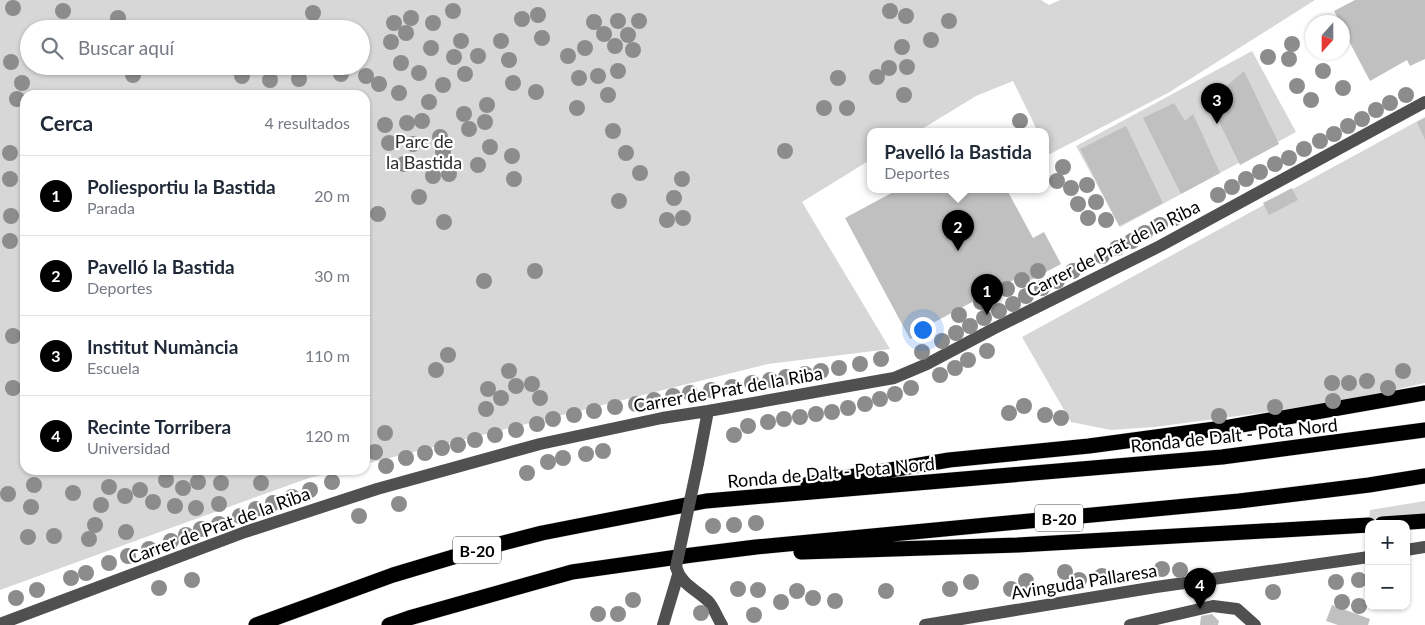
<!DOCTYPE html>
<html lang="es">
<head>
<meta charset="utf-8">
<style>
	:root { --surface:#fff; --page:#f2f2f3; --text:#1f2937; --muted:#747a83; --line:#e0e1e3; --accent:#000 }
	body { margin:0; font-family:Lato,sans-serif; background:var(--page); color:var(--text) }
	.controls { position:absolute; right:15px; bottom:15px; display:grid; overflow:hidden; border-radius:10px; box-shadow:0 1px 4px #0004 }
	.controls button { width:45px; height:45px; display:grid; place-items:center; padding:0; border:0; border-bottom:1px solid var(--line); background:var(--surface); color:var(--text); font:25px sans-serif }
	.compass { position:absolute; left:1305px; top:15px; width:45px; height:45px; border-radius:50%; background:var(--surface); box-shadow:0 1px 4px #0004; rotate:201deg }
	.you { position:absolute; left:922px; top:329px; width:18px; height:18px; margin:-12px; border:4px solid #fff; border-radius:50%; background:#1a73e8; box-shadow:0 0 0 8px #1a73e833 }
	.badge { display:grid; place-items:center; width:32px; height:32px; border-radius:50%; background:var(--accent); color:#fff; font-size:16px; font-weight:700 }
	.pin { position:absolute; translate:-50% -41px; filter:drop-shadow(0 1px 2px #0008) }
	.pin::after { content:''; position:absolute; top:26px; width:18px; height:15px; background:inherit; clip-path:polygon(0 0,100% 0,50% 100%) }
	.popup { position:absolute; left:867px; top:128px; width:182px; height:65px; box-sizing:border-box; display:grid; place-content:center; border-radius:10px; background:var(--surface); filter:drop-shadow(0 1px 4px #0005); font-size:16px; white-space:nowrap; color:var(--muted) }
	.popup b { font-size:19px; color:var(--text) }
	.popup::after { content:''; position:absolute; left:50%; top:100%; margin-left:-10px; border:10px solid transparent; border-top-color:var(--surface) }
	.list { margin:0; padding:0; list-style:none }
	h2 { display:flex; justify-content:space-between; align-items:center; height:65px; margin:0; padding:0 20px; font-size:21px }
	h2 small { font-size:16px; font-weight:400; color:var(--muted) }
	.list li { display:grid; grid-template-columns:32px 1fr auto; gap:15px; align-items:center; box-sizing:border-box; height:80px; padding:0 20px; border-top:1px solid var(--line) }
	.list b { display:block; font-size:19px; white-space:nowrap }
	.list p { margin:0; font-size:16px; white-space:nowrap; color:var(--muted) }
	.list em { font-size:16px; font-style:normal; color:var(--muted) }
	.icon { flex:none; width:28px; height:28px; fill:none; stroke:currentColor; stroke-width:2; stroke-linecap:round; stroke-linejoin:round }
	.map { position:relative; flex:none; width:1425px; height:625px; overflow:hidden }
	.search { position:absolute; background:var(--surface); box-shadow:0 1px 4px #0004; left:20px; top:20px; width:350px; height:55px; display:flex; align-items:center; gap:12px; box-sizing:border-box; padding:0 18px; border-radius:28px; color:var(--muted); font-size:19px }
	.panel { position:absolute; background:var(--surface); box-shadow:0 1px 4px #0004; left:20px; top:90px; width:350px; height:385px; border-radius:15px }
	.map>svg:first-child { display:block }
	.green { fill:#d7d7d7; fill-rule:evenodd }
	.building { fill:#c0c0c0 }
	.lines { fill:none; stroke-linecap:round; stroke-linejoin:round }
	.highway-casing { stroke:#dbdbdb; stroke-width:16 }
	.minor { stroke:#505050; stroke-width:12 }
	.highway { stroke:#000; stroke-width:15 }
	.minor-bridge { stroke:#505050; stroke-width:12 }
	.tree { fill:#8c8c8c }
	.labels { text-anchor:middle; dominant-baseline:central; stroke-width:4.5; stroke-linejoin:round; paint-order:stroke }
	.shield { fill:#fff; stroke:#4c4c4c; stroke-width:1 }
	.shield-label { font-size:16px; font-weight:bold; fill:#000 }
	.park-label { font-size:18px; fill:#2e2e2e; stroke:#fff }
	.street-label { font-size:18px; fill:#000; stroke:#fff }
</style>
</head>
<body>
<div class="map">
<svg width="1425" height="625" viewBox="0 0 1425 625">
	<rect width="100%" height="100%" fill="#fff"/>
	<path class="green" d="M0,0H1041L1049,5L1060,0H1315L1168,93L1048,155L1046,149V132H1038L1013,81L976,96L917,132H870V160L802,202L890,349L768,364L365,464V95H25V470H342L309,478L248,500L0,590ZM29,29H361V66H29Z
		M1252,51L1296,132L1120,227L1076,146Z
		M1425,117V383L1330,404L1154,427L1111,430L1071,422L1022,337Z
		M1425,501V515L1369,519L1370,510Z"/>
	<path class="building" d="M1355,0H1425V59L1410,66L1407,60L1370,81L1342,28V22H1340L1334,11Z
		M1244,71L1279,144L1240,165L1209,101Z
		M1174,103L1185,121L1193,114L1220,173L1181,194L1143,118Z
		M1425,118V140L1417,122Z
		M1126,126L1163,203L1119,226L1080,149Z
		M1292,188L1298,200L1269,215L1263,203Z
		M897,190H1007L1033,238L1044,232L1061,264L1031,280L1027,273L927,326L928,329L910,339L845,218Z
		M1332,605L1370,619L1368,625H1338L1326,621Z
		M1212,614L1219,621L1218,625H1200L1201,616Z"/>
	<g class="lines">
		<defs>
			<path id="highway" d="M808,484L949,460L1089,446L1230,427L1425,393
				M1382,524L1425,521
				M801,552L1018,545L1369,525
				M256,625L393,575L480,549L542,533L706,501L1222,457L1425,430
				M389,625L409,618L572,572L692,555L756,547L1239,501L1369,485L1425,476"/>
		</defs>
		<use href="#highway" class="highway-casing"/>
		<path class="minor" d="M698,463L708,411
			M1406,550L1425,547
			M676,567C681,584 695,589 708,601C714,607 717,618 722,625
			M0,624L245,532L377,489L540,444L662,418L708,411L894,378L927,364L993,329L1160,246L1425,102
			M663,625L678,575
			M925,625L1156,587L1369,557
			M1130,625L1213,606L1237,609L1255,625"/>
		<use href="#highway" class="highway"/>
		<path class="minor-bridge" d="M676,567L698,463"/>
	</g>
	<g class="tree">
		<circle cx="13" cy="8" r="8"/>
		<circle cx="63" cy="11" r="8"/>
		<circle cx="453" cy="11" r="8"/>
		<circle cx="890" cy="11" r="8"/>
		<circle cx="313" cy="13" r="8"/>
		<circle cx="538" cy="15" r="8"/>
		<circle cx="906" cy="16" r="8"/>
		<circle cx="118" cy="18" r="8"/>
		<circle cx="411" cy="18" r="8"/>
		<circle cx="522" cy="19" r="8"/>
		<circle cx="618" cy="21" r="8"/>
		<circle cx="639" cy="21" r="8"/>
		<circle cx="949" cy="21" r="8"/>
		<circle cx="594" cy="22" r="8"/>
		<circle cx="394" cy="23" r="8"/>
		<circle cx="433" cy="23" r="8"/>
		<circle cx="406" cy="33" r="8"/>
		<circle cx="604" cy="34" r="8"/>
		<circle cx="628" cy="35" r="8"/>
		<circle cx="542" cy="38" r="8"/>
		<circle cx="931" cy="40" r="8"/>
		<circle cx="461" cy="41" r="8"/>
		<circle cx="501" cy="41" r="8"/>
		<circle cx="391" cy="42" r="8"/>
		<circle cx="1292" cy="44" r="8"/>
		<circle cx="615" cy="46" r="8"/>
		<circle cx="902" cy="47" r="8"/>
		<circle cx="431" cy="48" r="8"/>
		<circle cx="585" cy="48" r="8"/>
		<circle cx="633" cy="50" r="8"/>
		<circle cx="478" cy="56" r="8"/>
		<circle cx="568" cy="56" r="8"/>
		<circle cx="454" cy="57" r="8"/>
		<circle cx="1268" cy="57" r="8"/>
		<circle cx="1289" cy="59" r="8"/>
		<circle cx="509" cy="60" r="8"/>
		<circle cx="11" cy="62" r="8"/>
		<circle cx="401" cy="63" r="8"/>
		<circle cx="907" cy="67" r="8"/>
		<circle cx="889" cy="68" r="8"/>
		<circle cx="618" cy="71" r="8"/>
		<circle cx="1323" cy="71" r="8"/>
		<circle cx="419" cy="73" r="8"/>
		<circle cx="341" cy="74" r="8"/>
		<circle cx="465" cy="74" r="8"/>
		<circle cx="133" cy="75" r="8"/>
		<circle cx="242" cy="76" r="8"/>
		<circle cx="366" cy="76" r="8"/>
		<circle cx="598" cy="76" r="8"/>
		<circle cx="877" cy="77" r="8"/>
		<circle cx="579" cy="78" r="8"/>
		<circle cx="838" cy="78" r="8"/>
		<circle cx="299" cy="79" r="8"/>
		<circle cx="270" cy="80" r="8"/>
		<circle cx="22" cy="83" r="8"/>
		<circle cx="513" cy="83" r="8"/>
		<circle cx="379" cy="84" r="8"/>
		<circle cx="443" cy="85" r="8"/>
		<circle cx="1297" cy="86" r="8"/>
		<circle cx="1343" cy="88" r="8"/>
		<circle cx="536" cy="92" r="8"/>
		<circle cx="399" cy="93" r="8"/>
		<circle cx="608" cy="95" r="8"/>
		<circle cx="904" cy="95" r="8"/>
		<circle cx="1406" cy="95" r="8"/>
		<circle cx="17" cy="99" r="8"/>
		<circle cx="1311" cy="100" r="8"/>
		<circle cx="429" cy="102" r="8"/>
		<circle cx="1390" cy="103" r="8"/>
		<circle cx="487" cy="105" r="8"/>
		<circle cx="577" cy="108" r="8"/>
		<circle cx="824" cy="108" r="8"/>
		<circle cx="847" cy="108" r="8"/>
		<circle cx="1376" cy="110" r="8"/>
		<circle cx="464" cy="114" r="8"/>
		<circle cx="1362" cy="119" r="8"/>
		<circle cx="422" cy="121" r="8"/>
		<circle cx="1020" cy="121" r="8"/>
		<circle cx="485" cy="122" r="8"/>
		<circle cx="407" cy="123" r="8"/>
		<circle cx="385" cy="125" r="8"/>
		<circle cx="1348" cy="126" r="8"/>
		<circle cx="469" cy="129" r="8"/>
		<circle cx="613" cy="131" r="8"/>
		<circle cx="1334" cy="134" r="8"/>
		<circle cx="440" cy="137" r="8"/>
		<circle cx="1320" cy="141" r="8"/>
		<circle cx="389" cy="143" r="8"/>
		<circle cx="413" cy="144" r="8"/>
		<circle cx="490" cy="147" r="8"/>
		<circle cx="1304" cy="149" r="8"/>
		<circle cx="785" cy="151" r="8"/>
		<circle cx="443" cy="152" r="8"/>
		<circle cx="10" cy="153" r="8"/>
		<circle cx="626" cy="153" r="8"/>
		<circle cx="512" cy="156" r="8"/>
		<circle cx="1289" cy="158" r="8"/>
		<circle cx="404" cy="164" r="8"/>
		<circle cx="1275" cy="164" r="8"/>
		<circle cx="478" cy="165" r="8"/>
		<circle cx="1063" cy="167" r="8"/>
		<circle cx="1260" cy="172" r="8"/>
		<circle cx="640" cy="173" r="8"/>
		<circle cx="449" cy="174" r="8"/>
		<circle cx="433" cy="176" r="8"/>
		<circle cx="10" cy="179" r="8"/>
		<circle cx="514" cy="179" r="8"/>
		<circle cx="682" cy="179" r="8"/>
		<circle cx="1246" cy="179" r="8"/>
		<circle cx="1057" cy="181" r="8"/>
		<circle cx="1087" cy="185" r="8"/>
		<circle cx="1232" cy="187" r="8"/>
		<circle cx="1071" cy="188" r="8"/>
		<circle cx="1218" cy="195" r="8"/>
		<circle cx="419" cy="197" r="8"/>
		<circle cx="674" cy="198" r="8"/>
		<circle cx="619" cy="201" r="8"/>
		<circle cx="1096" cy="202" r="8"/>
		<circle cx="1078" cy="204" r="8"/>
		<circle cx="378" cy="214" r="8"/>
		<circle cx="11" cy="216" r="8"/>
		<circle cx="683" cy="218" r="8"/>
		<circle cx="1088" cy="218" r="8"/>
		<circle cx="1175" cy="218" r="8"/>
		<circle cx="667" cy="220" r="8"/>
		<circle cx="1106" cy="220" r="8"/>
		<circle cx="444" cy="222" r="8"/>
		<circle cx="1160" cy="225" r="8"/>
		<circle cx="1145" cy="233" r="8"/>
		<circle cx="10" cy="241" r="8"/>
		<circle cx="1132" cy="241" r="8"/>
		<circle cx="1117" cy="248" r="8"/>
		<circle cx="1102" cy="256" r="8"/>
		<circle cx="535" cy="271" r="8"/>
		<circle cx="1038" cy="271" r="8"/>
		<circle cx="1073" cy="271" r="8"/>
		<circle cx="1022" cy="280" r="8"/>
		<circle cx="484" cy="281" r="8"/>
		<circle cx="1057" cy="281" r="8"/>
		<circle cx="1042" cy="288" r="8"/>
		<circle cx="1007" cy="289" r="8"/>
		<circle cx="1026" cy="296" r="8"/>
		<circle cx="981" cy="302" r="8"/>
		<circle cx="1013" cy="304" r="8"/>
		<circle cx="999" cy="311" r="8"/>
		<circle cx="959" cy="315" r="8"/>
		<circle cx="984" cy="318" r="8"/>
		<circle cx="970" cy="326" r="8"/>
		<circle cx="956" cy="333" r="8"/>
		<circle cx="13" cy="336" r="8"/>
		<circle cx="942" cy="341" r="8"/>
		<circle cx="987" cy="351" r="8"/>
		<circle cx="922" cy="352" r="8"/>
		<circle cx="448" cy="355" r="8"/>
		<circle cx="881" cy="359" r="8"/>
		<circle cx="968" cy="360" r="8"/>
		<circle cx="860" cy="364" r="8"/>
		<circle cx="839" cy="368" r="8"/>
		<circle cx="955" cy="368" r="8"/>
		<circle cx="436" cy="370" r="8"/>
		<circle cx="509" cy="371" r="8"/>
		<circle cx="821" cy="371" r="8"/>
		<circle cx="1403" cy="371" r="8"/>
		<circle cx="805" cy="374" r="8"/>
		<circle cx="940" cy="375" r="8"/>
		<circle cx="786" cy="377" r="8"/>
		<circle cx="770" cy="380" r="8"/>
		<circle cx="1367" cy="381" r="8"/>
		<circle cx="752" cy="383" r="8"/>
		<circle cx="1332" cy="383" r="8"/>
		<circle cx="1349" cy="383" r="8"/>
		<circle cx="532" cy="384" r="8"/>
		<circle cx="516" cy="386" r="8"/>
		<circle cx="732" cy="387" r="8"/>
		<circle cx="13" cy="388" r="8"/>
		<circle cx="911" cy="388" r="8"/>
		<circle cx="1388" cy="388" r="8"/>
		<circle cx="488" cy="389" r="8"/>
		<circle cx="711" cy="390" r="8"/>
		<circle cx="690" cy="393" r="8"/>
		<circle cx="895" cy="394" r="8"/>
		<circle cx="673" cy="396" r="8"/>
		<circle cx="501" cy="398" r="8"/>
		<circle cx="540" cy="398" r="8"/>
		<circle cx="880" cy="399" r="8"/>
		<circle cx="654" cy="400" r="8"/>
		<circle cx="1333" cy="401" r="8"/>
		<circle cx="636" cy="404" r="8"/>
		<circle cx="865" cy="404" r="8"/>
		<circle cx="1024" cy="406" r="8"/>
		<circle cx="615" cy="407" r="8"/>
		<circle cx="1275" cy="407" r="8"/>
		<circle cx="848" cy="408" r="8"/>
		<circle cx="486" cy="409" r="8"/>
		<circle cx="594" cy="411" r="8"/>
		<circle cx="832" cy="412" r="8"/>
		<circle cx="1009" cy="413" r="8"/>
		<circle cx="816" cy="414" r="8"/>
		<circle cx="574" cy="415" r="8"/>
		<circle cx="1045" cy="415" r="8"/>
		<circle cx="1219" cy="416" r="8"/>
		<circle cx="800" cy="417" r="8"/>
		<circle cx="1061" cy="418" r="8"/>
		<circle cx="553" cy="419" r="8"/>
		<circle cx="784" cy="419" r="8"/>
		<circle cx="768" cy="422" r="8"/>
		<circle cx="537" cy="424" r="8"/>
		<circle cx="748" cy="426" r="8"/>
		<circle cx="516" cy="430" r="8"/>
		<circle cx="385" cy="433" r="8"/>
		<circle cx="495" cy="435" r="8"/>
		<circle cx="734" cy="435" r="8"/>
		<circle cx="475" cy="440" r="8"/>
		<circle cx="458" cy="445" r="8"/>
		<circle cx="442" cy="448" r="8"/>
		<circle cx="603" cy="451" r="8"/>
		<circle cx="375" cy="452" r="8"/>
		<circle cx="425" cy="453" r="8"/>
		<circle cx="586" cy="454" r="8"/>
		<circle cx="406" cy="458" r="8"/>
		<circle cx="563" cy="458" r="8"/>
		<circle cx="548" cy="462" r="8"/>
		<circle cx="386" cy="466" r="8"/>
		<circle cx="527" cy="473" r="8"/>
		<circle cx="166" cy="480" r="8"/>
		<circle cx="198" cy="482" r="8"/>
		<circle cx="332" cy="482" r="8"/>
		<circle cx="221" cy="483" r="8"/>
		<circle cx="261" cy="483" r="8"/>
		<circle cx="34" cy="485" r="8"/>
		<circle cx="109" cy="487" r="8"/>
		<circle cx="183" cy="488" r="8"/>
		<circle cx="140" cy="490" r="8"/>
		<circle cx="310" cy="490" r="8"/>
		<circle cx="73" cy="493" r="8"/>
		<circle cx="8" cy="494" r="8"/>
		<circle cx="125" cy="496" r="8"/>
		<circle cx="292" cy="497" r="8"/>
		<circle cx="153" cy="502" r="8"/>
		<circle cx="273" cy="503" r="8"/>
		<circle cx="219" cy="504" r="8"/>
		<circle cx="399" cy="504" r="8"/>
		<circle cx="101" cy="505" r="8"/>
		<circle cx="175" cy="506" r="8"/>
		<circle cx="31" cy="507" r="8"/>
		<circle cx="196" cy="508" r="8"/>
		<circle cx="256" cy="509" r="8"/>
		<circle cx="240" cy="516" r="8"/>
		<circle cx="359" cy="516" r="8"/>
		<circle cx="756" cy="523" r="8"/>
		<circle cx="219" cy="524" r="8"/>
		<circle cx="95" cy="525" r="8"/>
		<circle cx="734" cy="525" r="8"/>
		<circle cx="713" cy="526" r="8"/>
		<circle cx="201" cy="529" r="8"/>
		<circle cx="126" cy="532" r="8"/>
		<circle cx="186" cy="535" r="8"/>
		<circle cx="54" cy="536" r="8"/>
		<circle cx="28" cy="537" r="8"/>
		<circle cx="89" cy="539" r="8"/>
		<circle cx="171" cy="541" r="8"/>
		<circle cx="149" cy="549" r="8"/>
		<circle cx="128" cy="556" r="8"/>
		<circle cx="109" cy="563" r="8"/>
		<circle cx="1162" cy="569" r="8"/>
		<circle cx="1180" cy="570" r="8"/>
		<circle cx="1065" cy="572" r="8"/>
		<circle cx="86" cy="573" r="8"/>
		<circle cx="1102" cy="576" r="8"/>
		<circle cx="71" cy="578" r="8"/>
		<circle cx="192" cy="580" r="8"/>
		<circle cx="1079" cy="580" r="8"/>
		<circle cx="1359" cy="580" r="8"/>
		<circle cx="1026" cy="581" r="8"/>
		<circle cx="971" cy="582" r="8"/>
		<circle cx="1336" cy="582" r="8"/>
		<circle cx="159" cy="588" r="8"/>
		<circle cx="738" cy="589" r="8"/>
		<circle cx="950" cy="589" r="8"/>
		<circle cx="1011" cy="589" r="8"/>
		<circle cx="37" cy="590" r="8"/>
		<circle cx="758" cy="590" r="8"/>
		<circle cx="797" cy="591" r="8"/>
		<circle cx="886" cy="591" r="8"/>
		<circle cx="1273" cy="592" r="8"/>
		<circle cx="16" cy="598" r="8"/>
		<circle cx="813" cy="598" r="8"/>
		<circle cx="633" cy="600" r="8"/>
		<circle cx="835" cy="601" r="8"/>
		<circle cx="781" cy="602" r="8"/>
		<circle cx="1342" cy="602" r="8"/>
		<circle cx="1359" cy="606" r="8"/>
		<circle cx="701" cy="613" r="8"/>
		<circle cx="598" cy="614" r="8"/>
		<circle cx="618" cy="614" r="8"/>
		<circle cx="754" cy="615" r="8"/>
	</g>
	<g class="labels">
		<g class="shield">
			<rect x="1035" y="504.5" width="48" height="27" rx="4"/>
			<rect x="453" y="536.5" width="48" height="27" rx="4"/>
		</g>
		<g class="shield-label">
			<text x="1059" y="518">B-20</text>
			<text x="477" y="550">B-20</text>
		</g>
		<g class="park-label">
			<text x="424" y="141">Parc de<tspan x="424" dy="21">la Bastida</tspan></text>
		</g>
		<g class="street-label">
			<text transform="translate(1113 248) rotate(-27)">Carrer de Prat de la Riba</text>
			<text transform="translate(728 389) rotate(-10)">Carrer de Prat de la Riba</text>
			<text transform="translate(1234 435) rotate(-6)">Ronda de Dalt - Pota Nord</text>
			<text transform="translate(831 472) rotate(-5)">Ronda de Dalt - Pota Nord</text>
			<text transform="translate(219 525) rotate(-20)">Carrer de Prat de la Riba</text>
			<text transform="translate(1084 581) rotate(-9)">Avinguda Pallaresa</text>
		</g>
	</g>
</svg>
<div class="controls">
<button>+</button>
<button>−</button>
</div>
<svg class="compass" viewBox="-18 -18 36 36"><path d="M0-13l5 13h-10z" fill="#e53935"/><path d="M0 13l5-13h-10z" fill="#747a83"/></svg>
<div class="you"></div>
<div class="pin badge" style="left:987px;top:315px">1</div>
<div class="pin badge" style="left:958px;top:251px">2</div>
<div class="popup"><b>Pavelló la Bastida</b>Deportes</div>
<div class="pin badge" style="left:1217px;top:124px">3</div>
<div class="pin badge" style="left:1200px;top:609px">4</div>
<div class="search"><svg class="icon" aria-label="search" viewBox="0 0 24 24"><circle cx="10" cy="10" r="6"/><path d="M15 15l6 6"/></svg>Buscar aquí</div>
<section class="panel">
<h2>Cerca<small>4 resultados</small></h2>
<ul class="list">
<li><span class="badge">1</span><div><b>Poliesportiu la Bastida</b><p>Parada</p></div><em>20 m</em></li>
<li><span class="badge">2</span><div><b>Pavelló la Bastida</b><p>Deportes</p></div><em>30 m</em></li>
<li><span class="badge">3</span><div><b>Institut Numància</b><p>Escuela</p></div><em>110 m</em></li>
<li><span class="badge">4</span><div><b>Recinte Torribera</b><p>Universidad</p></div><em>120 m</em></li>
</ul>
</section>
</div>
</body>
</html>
